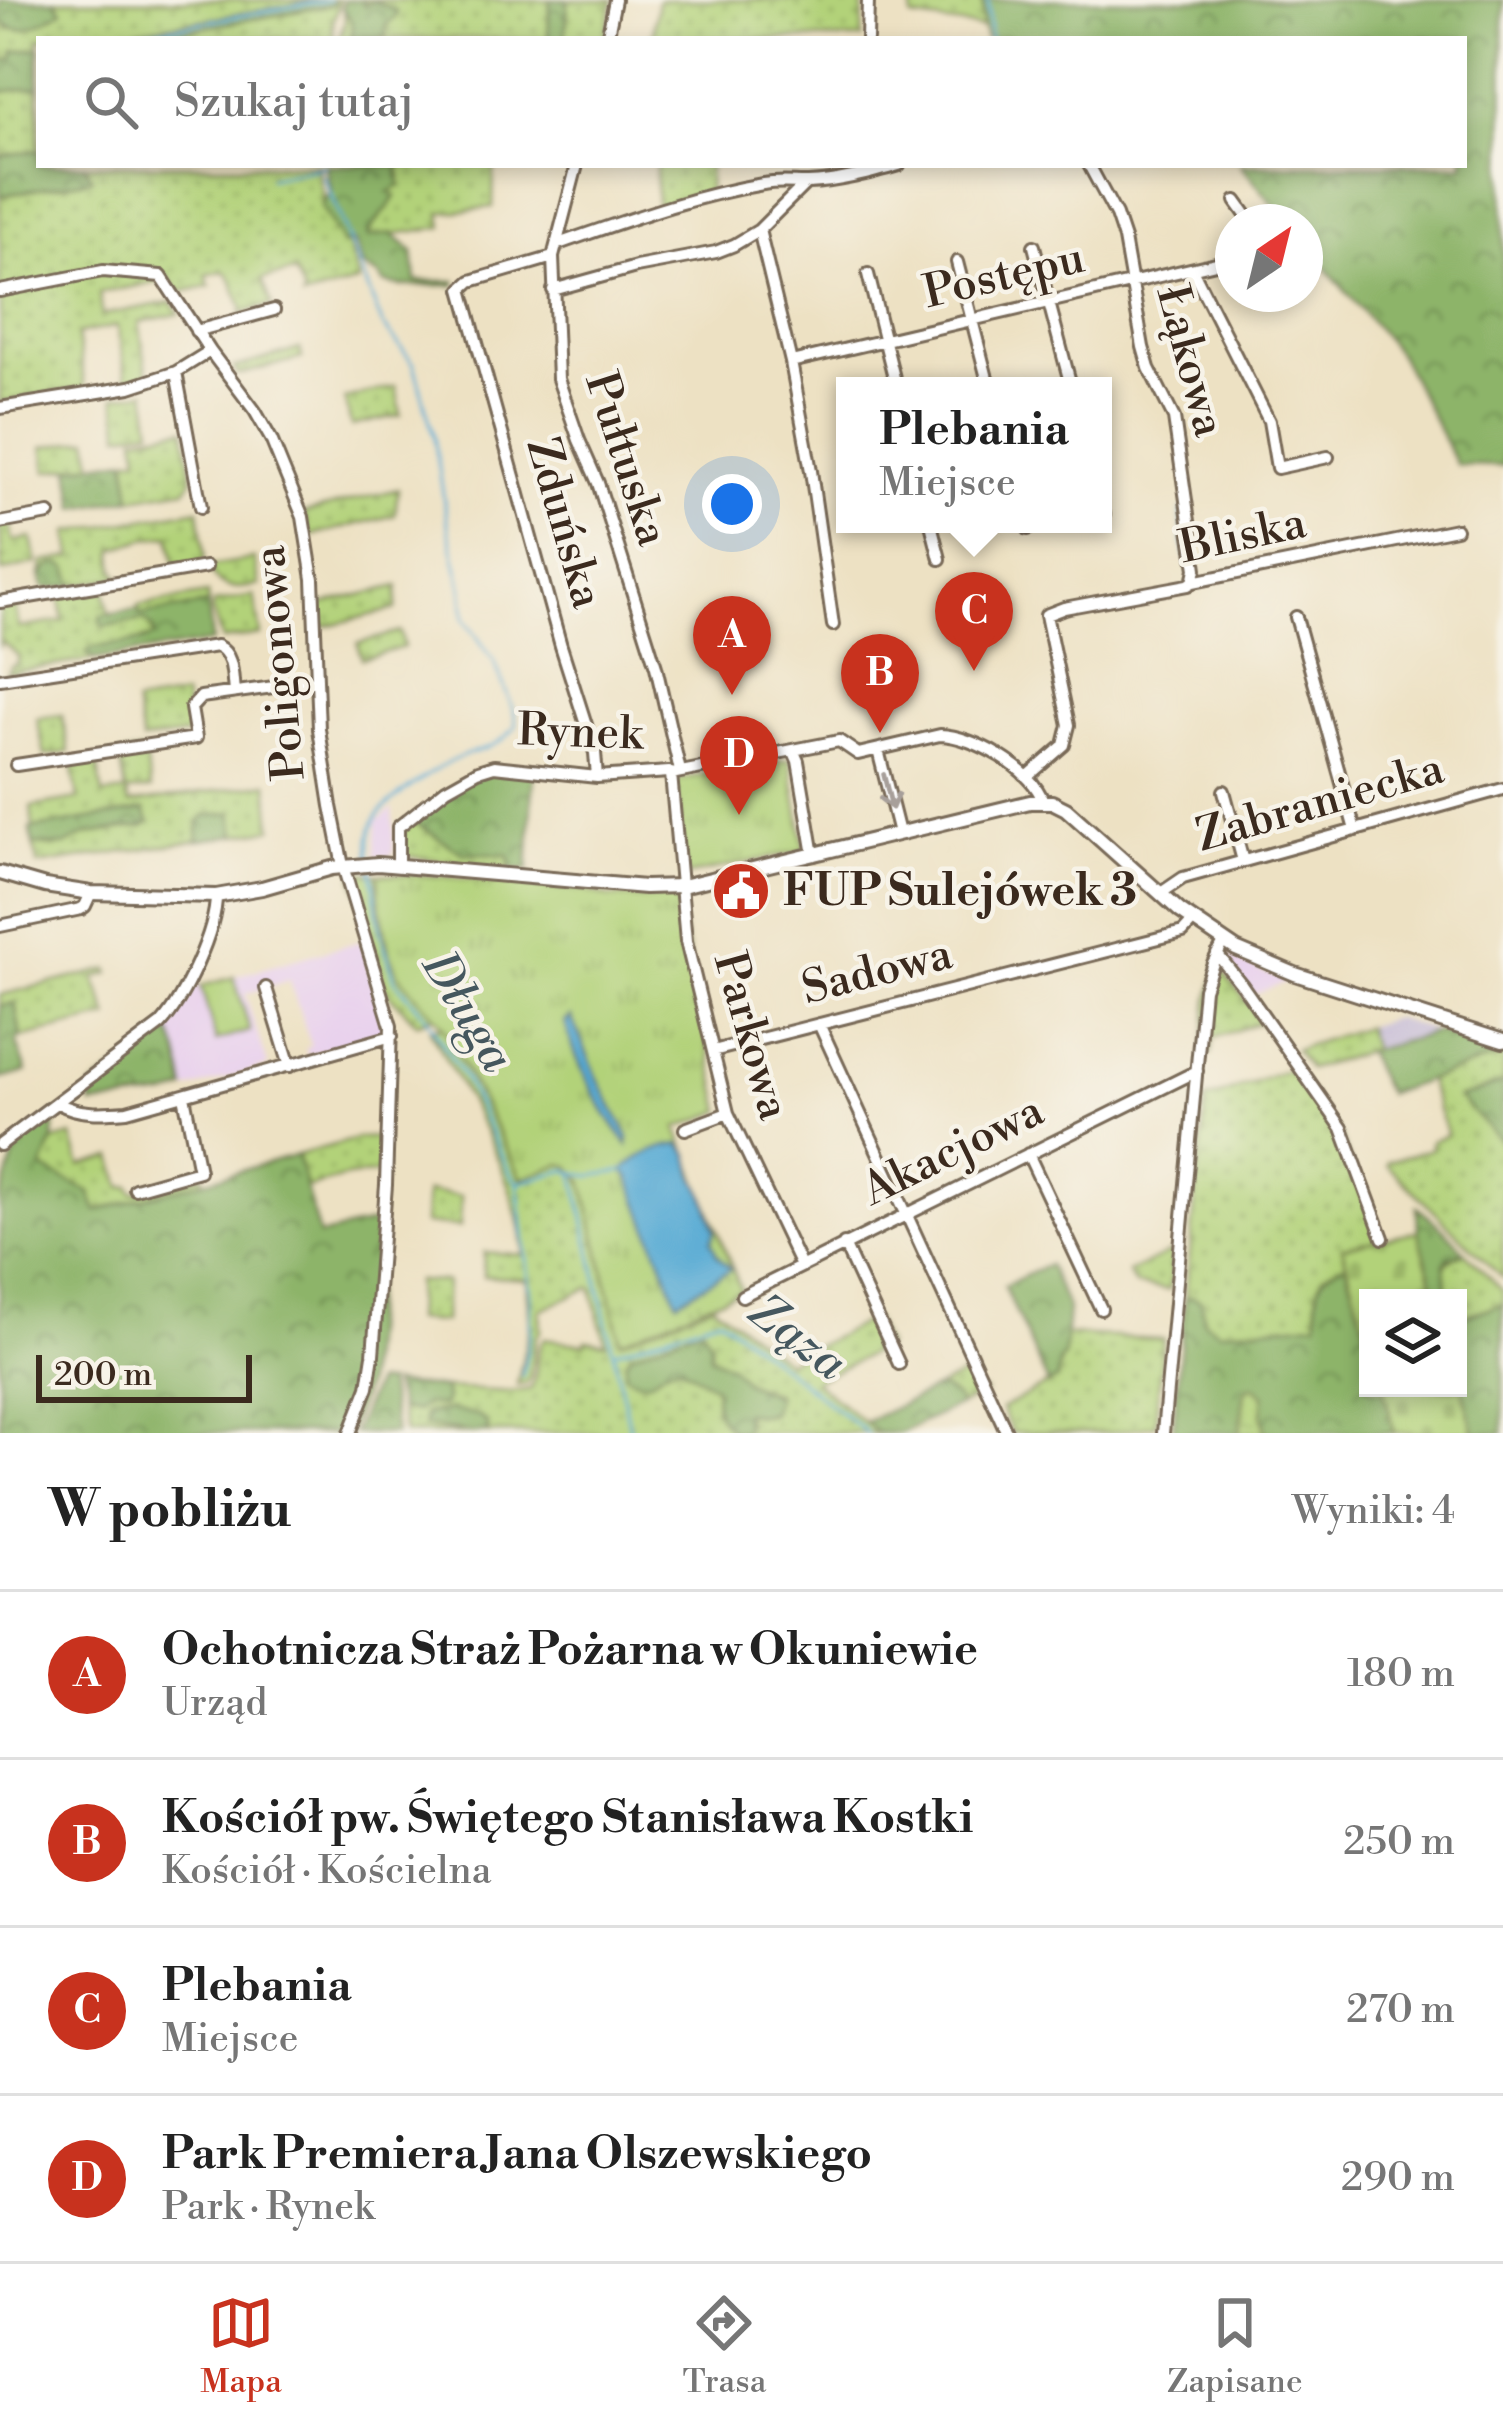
<!DOCTYPE html>
<html lang="pl">
<head>
<meta charset="utf-8">
<style>
	:root { --surface:#fff; --page:#f2f2f2; --text:#222; --muted:#767676; --line:#e0e0e0; --accent:#c8321e }
	body { margin:0; font-family:"Libre Bodoni",serif; background:var(--page); color:var(--text) }
	.controls { position:absolute; right:36px; bottom:36px; display:grid; overflow:hidden; border-radius:0px; box-shadow:0 6px 18px #0003 }
	.controls button { width:108px; height:108px; display:grid; place-items:center; padding:0; border:0; border-bottom:3px solid var(--line); background:var(--surface); color:var(--text); font:60px sans-serif }
	.compass { position:absolute; left:1215px; top:204px; width:108px; height:108px; border-radius:50%; background:var(--surface); box-shadow:0 6px 18px #0003; rotate:35deg }
	.scale { position:absolute; left:36px; bottom:30px; width:216px; box-sizing:border-box; padding-left:12px; border:6px solid #3b2a1e; border-top:0; font-size:33px; line-height:42px; white-space:nowrap; color:#3b2a1e; -webkit-text-stroke:9px #f7f3e8; paint-order:stroke }
	.you { position:absolute; left:732px; top:504px; width:42px; height:42px; margin:-30px; border:9px solid #fff; border-radius:50%; background:#1a73e8; box-shadow:0 0 0 18px #1a73e833 }
	.badge { display:grid; place-items:center; width:78px; height:78px; border-radius:50%; background:var(--accent); color:#fff; font-size:39px; font-weight:700 }
	.pin { position:absolute; translate:-50% -99px; filter:drop-shadow(0 3px 6px #0008) }
	.pin::after { content:''; position:absolute; top:63px; width:42px; height:36px; background:inherit; clip-path:polygon(0 0,100% 0,50% 100%) }
	.popup { position:absolute; left:836px; top:377px; width:276px; height:156px; box-sizing:border-box; display:grid; place-content:center; border-radius:0px; background:var(--surface); filter:drop-shadow(0 3px 9px #0005); font-size:39px; white-space:nowrap; color:var(--muted) }
	.popup b { font-size:45px; color:var(--text) }
	.popup::after { content:''; position:absolute; left:50%; top:100%; margin-left:-24px; border:24px solid transparent; border-top-color:var(--surface) }
	.list { margin:0; padding:0; list-style:none }
	h2 { display:flex; justify-content:space-between; align-items:center; height:156px; margin:0; padding:0 48px; font-size:51px }
	h2 small { font-size:39px; font-weight:400; color:var(--muted) }
	.list li { display:grid; grid-template-columns:78px 1fr auto; gap:36px; align-items:center; box-sizing:border-box; height:168px; padding:0 48px; border-top:3px solid var(--line) }
	.list b { display:block; font-size:45px; white-space:nowrap }
	.list p { margin:0; font-size:39px; white-space:nowrap; color:var(--muted) }
	.list em { font-size:39px; font-style:normal; color:var(--muted) }
	.icon { flex:none; width:66px; height:66px; fill:none; stroke:currentColor; stroke-width:2; stroke-linecap:round; stroke-linejoin:round }
	.map { position:relative; flex:none; width:1503px; height:1433px; overflow:hidden }
	.search { position:absolute; background:var(--surface); box-shadow:0 6px 18px #0003; left:36px; right:36px; top:36px; height:132px; display:flex; align-items:center; gap:30px; box-sizing:border-box; padding:0 42px; border-radius:0px; color:var(--muted); font-size:45px }
	.sheet { height:828px; background:var(--surface) }
	nav { display:flex; justify-content:space-around; align-items:center; box-sizing:border-box; height:168px; border-top:3px solid var(--line); background:var(--surface); font-size:33px; color:var(--muted) }
	nav a { display:grid; justify-items:center; gap:6px }
	nav .on { color:var(--accent) }
	.map>svg:first-child { display:block }
	.built { fill:#e9d2ed }
	.industrial { fill:#c9bfd7 }
	.grass { fill:url(#grass-dots); stroke:#767e4c; stroke-width:3; fill-rule:evenodd }
	.forest { fill:url(#forest-crowns); stroke:#646f44; stroke-width:3 }
	.wetland { fill:url(#wetland-marsh); stroke:#767e4c; stroke-width:3 }
	.cemetery { fill:url(#cemetery-stones); stroke:#767e4c; stroke-width:3 }
	.park { fill:url(#park-tufts); stroke:#767e4c; stroke-width:3 }
	.pitch { fill:#b2d279; stroke:#767e4c; stroke-width:3 }
	.water { fill:#58abd4; stroke:#4a6a79; stroke-width:3 }
	.lines { fill:none; stroke-linecap:round; stroke-linejoin:round }
	.stream { stroke:#58abd4; stroke-width:3 }
	.minor-casing { stroke:#796a58; stroke-width:16 }
	.major-casing { stroke:#796a58; stroke-width:18 }
	.minor { stroke:#fff; stroke-width:10 }
	.major { stroke:#fff; stroke-width:12 }
	.oneway { stroke:#a79f9a }
	.labels { text-anchor:middle; dominant-baseline:central; stroke-width:9; stroke-linejoin:round; paint-order:stroke }
	.street-label { font-size:45px; fill:#3b2a1e; stroke:#f7f3e8 }
	.poi-label { font-size:45px; font-weight:bold; fill:#3b2a1e; stroke:#f7f3e8; text-anchor:start }
	.water-label { font-size:48px; font-style:italic; fill:#45575e; stroke:#f7f3e8 }
</style>
</head>
<body>
<div class="map">
<svg width="1503" height="1433" viewBox="0 0 1503 1433">
	<defs>
		<pattern id="grass-dots" width="8" height="8" patternUnits="userSpaceOnUse" patternTransform="scale(3)"><rect width="8" height="8" fill="#b2d279"/><path d="M2 2h.1M6 6h.1" fill="none" stroke="#9ab468" stroke-width="1.8" stroke-linecap="round"/></pattern>
		<pattern id="forest-crowns" width="20" height="18" patternUnits="userSpaceOnUse" patternTransform="scale(3)"><rect width="20" height="18" fill="#8db469"/><path d="M2 6a3 3 0 1 1 6 0M12 15a3 3 0 1 1 6 0" fill="none" stroke="#749356"/></pattern>
		<pattern id="wetland-marsh" width="20" height="14" patternUnits="userSpaceOnUse" patternTransform="scale(3)"><rect width="20" height="14" fill="#b2d279"/><path d="M1 5h8M5 5V1M11 12h8M15 12V8" fill="none" stroke="#9ab468"/></pattern>
		<pattern id="cemetery-stones" width="16" height="16" patternUnits="userSpaceOnUse" patternTransform="scale(3)"><rect width="16" height="16" fill="#b2d279"/><path d="M2 7V4a2 2 0 0 1 4 0v3zM10 15v-3a2 2 0 0 1 4 0v3z" fill="#9ab468"/></pattern>
		<pattern id="park-tufts" width="24" height="20" patternUnits="userSpaceOnUse" patternTransform="scale(3)"><rect width="24" height="20" fill="#b2d279"/><path d="M3 7l-1-3M5 7V3M7 7l1-3M15 17l-1-3M17 17v-4M19 17l1-3" fill="none" stroke="#9ab468"/></pattern>
	</defs>
	<rect width="100%" height="100%" fill="#f7f3e8"/>
	<filter id="ink" filterUnits="userSpaceOnUse"><feTurbulence type="fractalNoise" baseFrequency=".00833" numOctaves="2"/><feDisplacementMap in="SourceGraphic" scale="24" xChannelSelector="R" yChannelSelector="G"/><feConvolveMatrix kernelMatrix="1 2 1 2 8 2 1 2 1" color-interpolation-filters="sRGB"/></filter>
	<filter id="wash" filterUnits="userSpaceOnUse"><feTurbulence type="fractalNoise" baseFrequency=".004" numOctaves="4" result="noise"/><feDisplacementMap in="SourceGraphic" scale="48" xChannelSelector="R" yChannelSelector="G"/><feGaussianBlur stdDeviation="2.7" result="paint"/><feColorMatrix in="noise" values="0 0 0 0 0 0 0 0 0 0 0 0 0 0 0 0 0 1.4 0 .05"/><feComposite in="paint" operator="in"/></filter>
	<g filter="url(#wash)">
		<rect width="100%" height="100%" fill="#ede1c3"/>
		<path class="built" d="M393,808V852L390,856H375L377,821Z
			M361,941L387,1032L307,1055L306,1048L311,1045L289,980L245,994L268,1066L168,1096L92,1105L90,1089L178,1021L179,1013L193,988Z
			M1228,956L1265,973L1288,981L1252,995L1226,957Z"/>
		<path class="industrial" d="M1394,1018L1437,1032L1373,1050L1365,1027Z"/>
		<path class="grass" d="M55,0H325L129,32V39H39V48L15,51L13,59L0,61V19L10,29L62,10Z
			M333,0H340L333,22V39H136L333,5Z
			M362,0H550L548,39H339L345,20L344,11L348,13L353,23L385,37L386,25L364,7Z
			M568,0H613L605,39H565Z
			M658,0H863L862,39H652Z
			M913,0H983V28L912,18Z
			M33,86L39,87V150L0,156V92Z
			M84,165H319C315,180 326,191 321,206L342,243H347L359,282L303,298L304,293L295,272L262,279L272,305L241,313L243,308L229,275L223,271L206,275L210,286L179,292L167,275L159,282L99,293L102,315L172,302L179,314L139,322L148,376L127,381L117,326L77,334L85,388L0,402V196L91,179Z
			M398,165H494L493,207L441,213L443,227L367,238L387,192L401,178Z
			M656,165H709L708,192L657,208Z
			M300,349L302,358L238,375L234,368Z
			M396,386L401,415L351,426L345,399Z
			M146,391L152,429L121,434L115,397Z
			M185,428L192,480L186,489L132,498L126,459L139,457L136,437Z
			M89,439L93,464L47,471L43,447Z
			M398,489L395,515L310,536L304,513Z
			M199,509L205,556L201,564L176,568L170,535L144,539L115,549C112,557 114,572 120,577L74,585L46,569L41,575L43,562L73,557L69,532Z
			M10,524L13,541L32,538L37,563L2,572L0,526Z
			M254,559L259,585C237,590 217,591 209,566Z
			M398,586L396,609L318,628V605Z
			M105,589L109,614L101,615L102,625L144,620L153,628L154,637L87,653L96,659L7,673L10,667L17,664L19,657L2,642L0,645V606L15,604L19,628L63,621L60,595Z
			M207,594L208,604L139,616L138,606Z
			M254,596L261,635L222,640L213,612L214,603Z
			M400,632L404,647L362,659L358,643Z
			M184,696L190,730L188,735L142,741L135,704Z
			M62,715L69,752L45,756L37,718Z
			M144,751L151,789L127,792L129,804L268,783L272,829L236,835L232,813L204,816L199,823L197,841L38,865L33,844L54,847L87,834L143,826L145,810L33,829L31,807L78,799L72,762L96,758L103,795L126,792L120,755Z
			M413,821L462,852L508,855L513,869L407,856L405,852L402,853L401,833Z
			M357,872L378,874C379,904 382,943 397,971C406,987 423,1002 436,1015L417,1023L386,991L354,877Z
			M1218,966L1271,1031L1268,1032L1260,1022L1213,1038L1211,1054L1203,1052L1209,998Z
			M109,969L110,973L95,978L109,1017L21,1038L15,1003L0,1006V995Z
			M443,1026L521,1178L561,1164L570,1166L583,1181L621,1341L712,1304L786,1361L873,1318L886,1346L814,1381L877,1433H487L488,1431L453,1410L434,1412L424,1426L475,1433H404L400,1410L417,1411L424,1404L443,1406L446,1399L444,1388L513,1392L531,1389C539,1373 534,1353 544,1338L585,1344L586,1340L606,1343L591,1287L540,1310L541,1331L536,1336L530,1378L526,1384L517,1385L530,1325L527,1279L483,1276L484,1252L524,1255C518,1175 467,1100 430,1030ZM710,1342V1356C730,1364 729,1369 744,1381C753,1387 764,1389 774,1393L776,1396L771,1413L759,1415L744,1412L745,1422L735,1432L733,1431C718,1417 714,1409 716,1389L712,1385L679,1365L664,1368Z
			M1365,1027L1373,1050L1309,1069L1295,1049Z
			M1503,1055V1083L1459,1098L1503,1143V1278L1387,1165L1388,1162L1431,1149V1141L1447,1135L1428,1080Z
			M1293,1068L1340,1134L1379,1239L1343,1247L1346,1264L1332,1269L1322,1276L1317,1301L1318,1322L1219,1332L1204,1321L1193,1297L1185,1298L1206,1100Z
			M72,1136L81,1166L113,1157L122,1187L130,1186L133,1193L203,1175L204,1181L97,1211L42,1168L53,1141Z
			M382,1137L380,1173L347,1177L306,1188L297,1155L359,1138Z
			M426,1192L461,1196L460,1227L424,1224Z
			M1173,1251L1169,1290L1135,1285L1128,1273Z
			M1465,1252L1503,1291V1304L1458,1318V1298H1448C1445,1270 1435,1265 1465,1252Z
			M416,1281L446,1282L444,1322L414,1320Z
			M1066,1335L1163,1339L1155,1425L1111,1433H1012L1001,1409L1057,1379C1059,1364 1064,1351 1066,1335Z
			M974,1370L972,1388L977,1392L984,1391L985,1393L960,1405L955,1397L939,1387Z"/>
		<path class="forest" d="M0,0H55L62,11C40,22 20,41 0,19Z
			M325,0H333L334,5L136,39L128,37V32Z
			M344,0H362L364,6L374,1L396,11L395,17L386,25L385,37H351C353,23 352,18 342,9Z
			M550,0H568L565,39H548Z
			M983,0H1503V466L1457,465L1400,356L1305,243V222H1288L1241,165H1464V39H986L983,28Z
			M39,48V87L0,92V61L13,59L14,51Z
			M39,150V165H84L92,179L0,196V156Z
			M325,165H398L400,186L389,192L396,196C388,212 373,220 368,237L391,233L413,251L416,281H455V285L399,286L384,283L379,276L363,267L354,242L342,244L321,206L331,189Z
			M126,459L132,498L76,508L70,468Z
			M61,564L68,568L74,585L47,589L43,586L41,575L52,565Z
			M208,604L212,642L96,659L87,654L90,648L142,641L154,636L153,628L144,620L104,626L100,621L101,615L138,609L140,615Z
			M503,769L534,773L528,870L513,869L508,855L462,853L413,821L473,777Z
			M145,810L149,822L143,826L87,834L64,846L33,844L30,829Z
			M232,813L236,835L197,841L199,823L204,816Z
			M15,1003L21,1038L16,1041L27,1072L0,1079V1006Z
			M168,1029C180,1045 182,1070 186,1090L168,1096L92,1105L90,1089Z
			M1437,1032L1458,1039L1460,1033L1503,1047V1055L1387,1094L1366,1052Z
			M1503,1083V1143L1459,1098Z
			M55,1114L53,1141L42,1168L89,1192L97,1211L297,1155L319,1236L376,1222L375,1276L365,1386L348,1433H0V1201L18,1146Z
			M1417,1207L1445,1230L1465,1252L1451,1257L1444,1264L1448,1298H1437L1418,1231Z
			M1346,1264L1368,1338V1388H1383L1395,1433H1265L1262,1414L1264,1395L1253,1386L1245,1391L1240,1433H1173L1185,1298L1193,1297L1201,1301L1204,1321L1219,1331L1317,1322C1318,1291 1312,1275 1346,1264Z
			M1048,1265L1068,1309L1064,1357L1059,1363L1057,1379L1048,1384L1004,1286Z
			M1503,1304V1433H1475L1458,1372V1318Z
			M701,1327L710,1342V1356L731,1366L745,1382L776,1396L771,1413L759,1415L744,1412L745,1427L742,1431H732C716,1417 714,1410 716,1389L712,1385L679,1365C652,1366 658,1395 625,1374L626,1360L631,1353Z
			M375,1383H387L395,1433H353Z
			M392,1384L444,1388L446,1399L443,1406L424,1404L417,1411L400,1410Z
			M939,1387L955,1397L960,1405L899,1433H877L865,1422Z
			M453,1410L480,1417L487,1424L488,1431L475,1433L424,1426V1414Z"/>
		<path class="wetland" d="M1253,1386L1264,1395L1262,1414L1265,1433H1240L1245,1391Z"/>
		<path class="cemetery" d="M1418,1231L1437,1298H1368V1338L1342,1247Z
			M1458,1372L1475,1433H1395L1383,1388H1458Z"/>
		<path class="park" d="M790,759L805,850L685,876L676,780Z
			M378,874L439,876L584,890L609,897L649,898L671,895L676,897L722,1111L677,1128L741,1290L621,1341L583,1181L570,1166L561,1164L522,1179L443,1026L398,974L389,952L379,899Z"/>
		<path class="pitch" d="M234,977L250,1031L216,1041L201,986Z"/>
		<path class="water" d="M571,1017L599,1081L629,1137L628,1145C600,1108 577,1067 565,1022Z
			M680,1144L689,1154L694,1175L704,1194L715,1230L711,1241L717,1255L731,1269L677,1301L629,1177L624,1171C634,1156 662,1146 680,1144Z"/>
		<g class="lines">
			<path class="stream" d="M988,0L990,39
				M132,35L329,0
				M1081,165L1099,196
				M323,175L382,324L414,364L434,437L449,532L462,586L465,619L494,661L514,712L516,726C497,750 483,747 458,758C439,766 381,804 374,822C369,834 369,847 370,860
				M269,178L325,166
				M1106,207L1110,219
				M1118,239L1123,279
				M1125,290L1135,329
				M1137,344L1143,368L1149,380
				M1182,510L1183,542L1190,567
				M372,869L381,934L395,980L425,1015L466,1081L510,1173L518,1183L567,1170L574,1173L631,1433
				M574,1173L590,1176L624,1171
				M518,1183L531,1297L530,1334L522,1377
				M615,1351L719,1317L867,1433"/>
		</g>
	</g>
	<g filter="url(#ink)">
		<g class="lines">
			<defs>
				<path id="minor" d="M607,39L615,0
					M867,39L868,0
					M577,165L553,257L558,379L579,440L598,483L656,667L680,771
					M1089,165L1116,215L1124,239L1143,347L1149,368L1174,418L1196,569L1193,582
					M1236,201L1251,222
					M759,230L791,362L811,471L833,625
					M558,244C625,221 692,196 763,184C779,181 793,183 808,183C839,182 870,173 899,165
					M1034,246L1071,386
					M553,257L471,281L462,289L561,646L595,753L597,777
					M957,262L989,386
					M1192,269L1269,421L1277,468L1328,457
					M868,274L896,386
					M553,290L636,267L716,252L734,245L759,230L806,183
					M0,291L103,271L161,276L210,351L255,411L271,439L303,517L313,579L319,729L331,806L343,866L391,1026L386,1185L373,1355L368,1387L350,1433
					M196,331L274,310
					M791,362L1233,259
					M176,372L201,507
					M0,408L130,387L176,372L210,351
					M1103,511L1104,515
					M0,523L49,514
					M931,524L940,559
					M1027,524L1028,529
					M0,602L206,567
					M1296,617L1355,830
					M0,679L217,646C234,654 232,676 234,692
					M878,750L899,833
					M794,752L798,761L814,855
					M16,765L196,738L191,708L201,697L317,681
					M671,774L686,941L728,1113L801,1266
					M1027,777L1064,745L1069,725L1046,615L1064,608L1188,585L1193,582L1456,529
					M1224,791L1243,861
					M398,865V827L446,789L478,771L494,766L597,777L669,772L671,774L839,741L858,754L940,735C974,736 1031,768 1043,801
					M1161,893L1183,878L1503,789
					M0,926L81,909L85,906L91,893
					M1217,954L1242,985L1342,1128L1383,1238
					M266,988L290,1066
					M819,1024L1007,1433
					M713,1051L1183,932L1193,921
					M58,1103C79,1115 103,1113 127,1111L392,1036
					M685,1129L728,1113
					M0,1145L161,1024C184,998 216,931 216,896
					M1028,1154L1101,1309
					M135,1189L199,1171L184,1096
					M844,1244L899,1364
					M742,1296L1197,1071
					M1163,1433L1204,989L1213,963L1224,942"/>
				<path id="major" d="M0,873L45,886L91,893L216,896L262,888L332,868L378,864L645,887L682,886L1030,802H1052L1066,809L1180,911L1236,949L1295,974L1503,1041"/>
			</defs>
			<use href="#minor" class="minor-casing"/>
			<use href="#major" class="major-casing"/>
			<use href="#minor" class="minor"/>
			<use href="#major" class="major"/>
		</g>
		<defs><path id="oneway-shaft" d="M-6 0H5M1.5-3L5.5 0L1.5 3" fill="none" stroke-width="1.6" stroke-linecap="round" stroke-linejoin="round" transform="scale(3)"/></defs>
		<use class="oneway" href="#oneway-shaft" transform="translate(888 792) rotate(76)"/>
	</g>
	<defs>
		<symbol id="civic-disc" viewBox="-11 -11 22 22"><circle r="9.5" fill="#c8321e" stroke="#f7f3e8"/><path d="M-.6-6.5H3V-4.5H.6V-3L4-1V1h2V6H-6V1h2V-1L-.6-3ZM-1.2 2.5V6h2.4V2.5Z" fill="#fff"/></symbol>
	</defs>
	<g fill-rule="evenodd">
		<use href="#civic-disc" x="708" y="858" width="66" height="66"/>
	</g>
	<g class="labels">
		<g class="street-label">
			<text transform="translate(1004 276) rotate(-13)">Postępu</text>
			<text transform="translate(1190 361) rotate(75)">Łąkowa</text>
			<text transform="translate(626 459) rotate(72)">Pułtuska</text>
			<text transform="translate(564 523) rotate(74)">Zduńska</text>
			<text transform="translate(1243 536) rotate(-12)">Bliska</text>
			<text transform="translate(280 663) rotate(-95)">Poligonowa</text>
			<text transform="translate(580 733) rotate(2)">Rynek</text>
			<text transform="translate(1320 803) rotate(-16)">Zabraniecka</text>
			<text transform="translate(877 972) rotate(-14)">Sadowa</text>
			<text transform="translate(751 1036) rotate(74)">Parkowa</text>
			<text transform="translate(953 1151) rotate(-26)">Akacjowa</text>
		</g>
		<g class="poi-label">
			<text x="783" y="891">FUP Sulejówek 3</text>
		</g>
		<g class="water-label">
			<text transform="translate(467 1012) rotate(59)">Długa</text>
			<text transform="translate(797 1338) rotate(37)">Ząza</text>
		</g>
	</g>
</svg>
<div class="controls">
<button><svg class="icon" aria-label="layers" viewBox="0 0 24 24"><path d="M12 4l9 5-9 5-9-5zM3 14l9 5 9-5"/></svg></button>
</div>
<svg class="compass" viewBox="-18 -18 36 36"><path d="M0-13l5 13h-10z" fill="#e53935"/><path d="M0 13l5-13h-10z" fill="#767676"/></svg>
<div class="scale">200 m</div>
<div class="you"></div>
<div class="pin badge" style="left:732px;top:695px">A</div>
<div class="pin badge" style="left:880px;top:733px">B</div>
<div class="pin badge" style="left:974px;top:671px">C</div>
<div class="popup"><b>Plebania</b>Miejsce</div>
<div class="pin badge" style="left:739px;top:815px">D</div>
<div class="search"><svg class="icon" aria-label="search" viewBox="0 0 24 24"><circle cx="10" cy="10" r="6"/><path d="M15 15l6 6"/></svg>Szukaj tutaj</div>
</div>
<section class="sheet">
<h2>W pobliżu<small>Wyniki: 4</small></h2>
<ul class="list">
<li><span class="badge">A</span><div><b>Ochotnicza Straż Pożarna w Okuniewie</b><p>Urząd</p></div><em>180 m</em></li>
<li><span class="badge">B</span><div><b>Kościół pw. Świętego Stanisława Kostki</b><p>Kościół · Kościelna</p></div><em>250 m</em></li>
<li><span class="badge">C</span><div><b>Plebania</b><p>Miejsce</p></div><em>270 m</em></li>
<li><span class="badge">D</span><div><b>Park Premiera Jana Olszewskiego</b><p>Park · Rynek</p></div><em>290 m</em></li>
</ul>
</section>
<nav>
<a class="on"><svg class="icon" aria-label="map" viewBox="0 0 24 24"><path d="M3 6l6-2 6 2 6-2v14l-6 2-6-2-6 2zM9 4v14M15 6v14"/></svg>Mapa</a>
<a><svg class="icon" aria-label="directions" viewBox="0 0 24 24"><path d="M12 3l9 9-9 9-9-9zM9 14v-3h6M13 9l2 2-2 2"/></svg>Trasa</a>
<a><svg class="icon" aria-label="saved" viewBox="0 0 24 24"><path d="M7 4h10v16l-5-4-5 4z"/></svg>Zapisane</a>
</nav>
</body>
</html>
